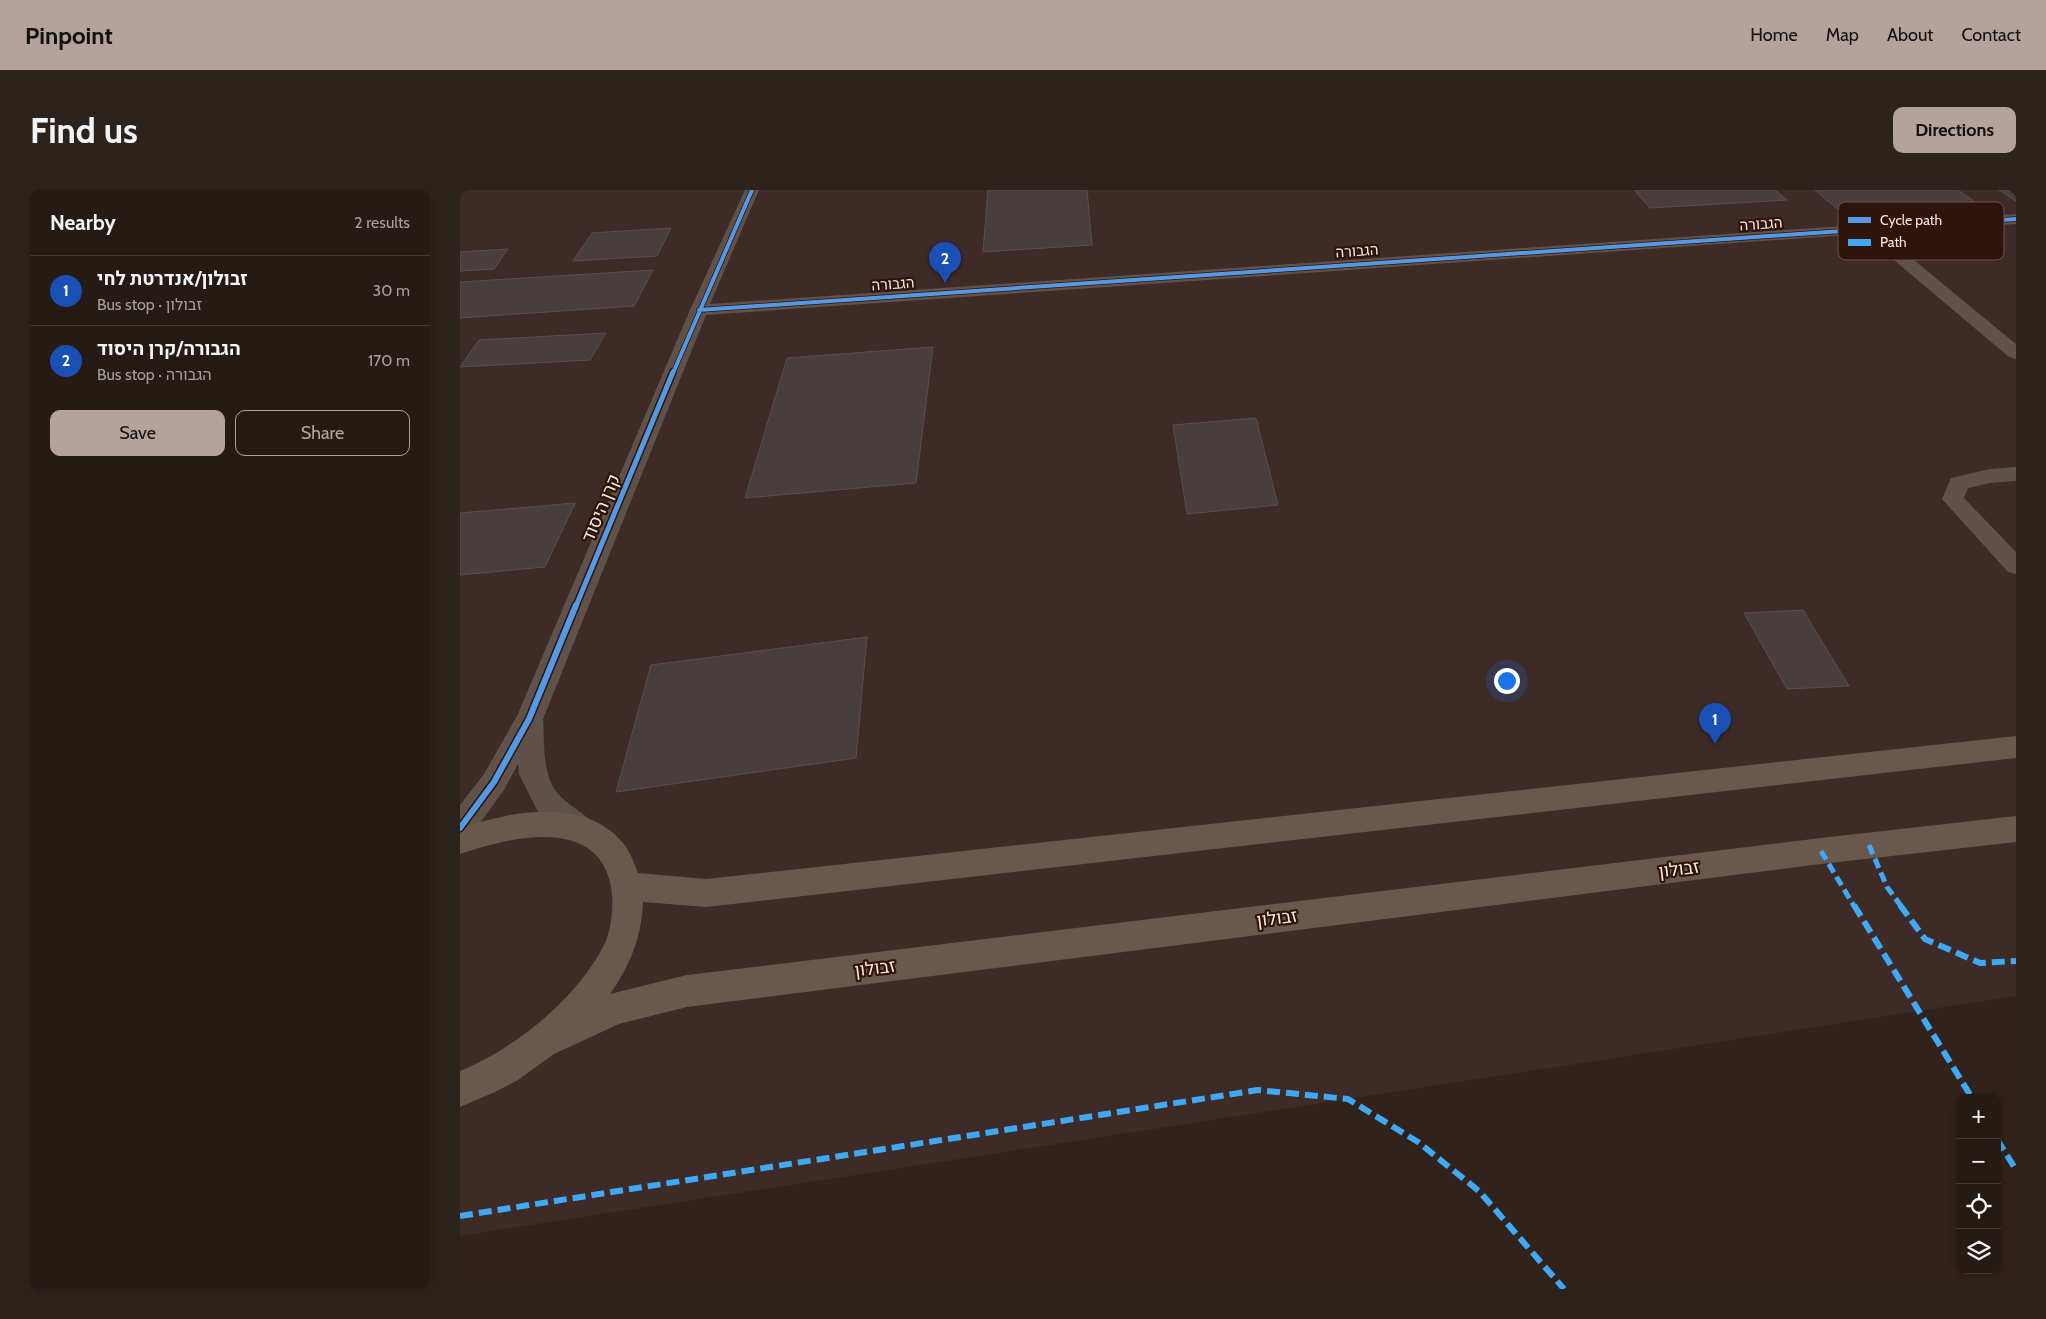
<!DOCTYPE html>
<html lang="en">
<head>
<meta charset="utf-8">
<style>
	:root { --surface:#251a14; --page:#2d231d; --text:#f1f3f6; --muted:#a3a1a0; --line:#423834; --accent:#b4a29b }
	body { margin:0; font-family:Cabin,Heebo,sans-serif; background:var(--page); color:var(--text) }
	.controls { position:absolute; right:15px; bottom:15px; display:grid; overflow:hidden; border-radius:10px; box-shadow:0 2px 8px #0003 }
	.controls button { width:45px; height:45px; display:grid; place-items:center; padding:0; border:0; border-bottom:1px solid var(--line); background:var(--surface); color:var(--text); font:25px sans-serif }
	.you { position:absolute; left:1046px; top:490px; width:18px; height:18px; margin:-12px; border:4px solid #fff; border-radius:50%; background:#1a73e8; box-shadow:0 0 0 8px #1a73e833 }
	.badge { display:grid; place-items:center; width:32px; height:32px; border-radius:50%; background:var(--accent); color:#fff; font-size:16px; font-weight:700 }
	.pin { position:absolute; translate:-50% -41px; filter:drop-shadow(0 1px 2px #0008) }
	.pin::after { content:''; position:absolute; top:26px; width:18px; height:15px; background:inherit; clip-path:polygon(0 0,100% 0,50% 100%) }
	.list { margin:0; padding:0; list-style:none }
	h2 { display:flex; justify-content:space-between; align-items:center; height:65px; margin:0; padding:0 20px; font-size:21px }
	h2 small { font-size:16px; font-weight:400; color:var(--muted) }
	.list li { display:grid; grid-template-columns:32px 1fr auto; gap:15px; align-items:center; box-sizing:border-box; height:70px; padding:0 20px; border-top:1px solid var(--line) }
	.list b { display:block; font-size:19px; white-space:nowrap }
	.list p { margin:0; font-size:16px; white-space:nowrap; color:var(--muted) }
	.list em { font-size:16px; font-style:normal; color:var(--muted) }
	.actions { display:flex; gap:10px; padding:15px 20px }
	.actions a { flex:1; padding:11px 0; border:1px solid var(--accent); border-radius:10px; text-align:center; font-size:18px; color:var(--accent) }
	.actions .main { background:var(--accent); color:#111 }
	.icon { flex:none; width:28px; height:28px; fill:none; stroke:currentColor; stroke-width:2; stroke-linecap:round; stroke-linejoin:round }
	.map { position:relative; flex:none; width:1556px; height:1099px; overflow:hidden; border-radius:10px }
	header { display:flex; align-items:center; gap:30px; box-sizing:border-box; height:70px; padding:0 25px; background:var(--accent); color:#111 }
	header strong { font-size:24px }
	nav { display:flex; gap:28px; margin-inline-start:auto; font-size:18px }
	.intro { display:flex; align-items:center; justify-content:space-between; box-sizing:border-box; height:120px; padding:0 30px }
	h1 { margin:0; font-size:35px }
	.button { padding:12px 22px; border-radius:10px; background:var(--accent); color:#111; font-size:18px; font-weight:700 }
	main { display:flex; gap:30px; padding:0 30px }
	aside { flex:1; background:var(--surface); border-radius:10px; box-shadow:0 2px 8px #0003 }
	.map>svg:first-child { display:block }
	.industrial { fill:#3e2b27 }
	.building { fill:#493e3e; stroke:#5b4e4f }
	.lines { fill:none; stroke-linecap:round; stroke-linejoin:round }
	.minor { fill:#5f524a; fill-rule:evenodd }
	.major { fill:#69584c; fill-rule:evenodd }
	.quiet-far1 { stroke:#3fa9f5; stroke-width:5; stroke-dasharray:10 5; stroke-linecap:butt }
	.quiet { stroke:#3fa9f5; stroke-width:6; stroke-dasharray:13 6; stroke-linecap:butt }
	.cycleway-far2-casing { stroke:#2e140a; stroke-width:5.5 }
	.cycleway-far1-casing { stroke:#2e140a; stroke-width:8 }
	.cycleway-casing { stroke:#2e140a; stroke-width:9 }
	.cycleway-far2 { stroke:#5399e6; stroke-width:4 }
	.cycleway-far1 { stroke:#5399e6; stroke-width:5 }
	.cycleway { stroke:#5399e6; stroke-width:6 }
	.labels { text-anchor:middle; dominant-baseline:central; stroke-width:4.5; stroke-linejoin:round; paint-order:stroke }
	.far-street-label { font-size:15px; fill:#fae7e0; stroke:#2e140a }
	.street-label { font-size:18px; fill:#fae7e0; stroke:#2e140a }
	.key { fill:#2e140a; stroke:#6b534a; stroke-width:1 }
	.key-label { font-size:14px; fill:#fae7e0 }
</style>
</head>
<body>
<header>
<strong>Pinpoint</strong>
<nav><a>Home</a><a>Map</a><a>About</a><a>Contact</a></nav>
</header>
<div class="intro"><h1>Find us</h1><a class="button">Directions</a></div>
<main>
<aside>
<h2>Nearby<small>2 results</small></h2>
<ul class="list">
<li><span class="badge" style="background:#1a4fb4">1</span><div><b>זבולון/אנדרטת לחי</b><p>Bus stop · זבולון</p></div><em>30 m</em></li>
<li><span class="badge" style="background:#1a4fb4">2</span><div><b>הגבורה/קרן היסוד</b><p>Bus stop · הגבורה</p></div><em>170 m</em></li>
</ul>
<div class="actions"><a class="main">Save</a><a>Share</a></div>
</aside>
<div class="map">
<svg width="1556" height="1099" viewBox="0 0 1556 1099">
	<rect width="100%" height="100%" fill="#31221b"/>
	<path class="industrial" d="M0,0H1556V806L0,1046Z"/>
	<path class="building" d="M528,0H627L632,55L523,62Z
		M1174,0H1315L1327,10L1190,18Z
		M1355,0H1498L1518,14L1382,23Z
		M1539,0H1556V11Z
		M211,38L197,66L113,71L132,43Z
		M48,59L34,79L0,81V62Z
		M193,80L174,116L0,128V92Z
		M146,143L130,170L0,177L19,150Z
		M473,157L456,293L285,308L327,168Z
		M796,228L818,315L727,324L713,235Z
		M115,313L85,377L0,385V323Z
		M1343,420L1389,496L1327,499L1284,423Z
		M407,447L396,568L156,602L191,475Z"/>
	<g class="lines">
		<path class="minor" d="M285,0H299L250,114L1556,24V34L1421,43L1556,154V169L1549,167L1403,44L246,125L83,529C85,553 81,589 101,607C113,619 130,625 138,641L133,650L123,654L113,650L79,624L59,584L58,574L44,600L10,647L0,651V615L24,584L57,526L230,120Z
			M1556,277V291L1530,293L1508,298L1504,308L1556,362V384L1548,382L1482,309L1491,288L1530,279Z"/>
		<path class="major" d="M1556,546V568L246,717L183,712C182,746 170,776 150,804L227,785L1361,648L1556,626V652L1361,674L227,817L159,834L94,864L58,890L35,902L0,917V881C55,859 119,807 145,753C152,736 154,714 151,697C138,624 47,648 0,664V638C48,622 124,606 163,653C170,661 174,673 178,683L246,689Z"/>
		<path class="quiet-far1" d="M1409,655L1427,697L1441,716
			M1361,661L1394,716"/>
		<path class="quiet" d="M1394,715L1512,908
			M1440,715L1465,749L1520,773L1556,771
			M1537,949L1556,980
			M0,1026L798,900L888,909L958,952L1019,1001L1104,1099"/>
		<defs>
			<path id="cycleway-far2" d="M239,120L1556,29
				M213,183L292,0"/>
			<path id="cycleway-far1" d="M116,416L213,182"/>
			<path id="cycleway" d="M0,638L34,592L69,529L116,415"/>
		</defs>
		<use href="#cycleway-far2" class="cycleway-far2-casing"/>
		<use href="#cycleway-far1" class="cycleway-far1-casing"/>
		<use href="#cycleway" class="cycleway-casing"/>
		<use href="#cycleway-far2" class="cycleway-far2"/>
		<use href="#cycleway-far1" class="cycleway-far1"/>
		<use href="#cycleway" class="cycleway"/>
	</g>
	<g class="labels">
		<g class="far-street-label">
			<text transform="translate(1301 34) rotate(-4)">הגבורה</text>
			<text transform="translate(897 61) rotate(-4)">הגבורה</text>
			<text transform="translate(433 94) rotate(-4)">הגבורה</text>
		</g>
		<g class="street-label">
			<text transform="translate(141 318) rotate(-67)">קרן היסוד</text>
			<text transform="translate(1219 679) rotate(-7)">זבולון</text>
			<text transform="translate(817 728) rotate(-7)">זבולון</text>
			<text transform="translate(415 778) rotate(-7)">זבולון</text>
		</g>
	</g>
	<rect x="1378" y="12" width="166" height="58" rx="8" class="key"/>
	<rect x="1388" y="27" width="23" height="6" fill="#5399e6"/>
	<rect x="1388" y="49" width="23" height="7" fill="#3fa9f5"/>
	<g class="key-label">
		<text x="1420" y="35">Cycle path</text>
		<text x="1420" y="57">Path</text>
	</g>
</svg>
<div class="controls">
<button>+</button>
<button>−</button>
<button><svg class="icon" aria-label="locate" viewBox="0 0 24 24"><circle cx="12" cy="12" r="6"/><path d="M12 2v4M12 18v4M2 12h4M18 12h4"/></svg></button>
<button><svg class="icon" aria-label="layers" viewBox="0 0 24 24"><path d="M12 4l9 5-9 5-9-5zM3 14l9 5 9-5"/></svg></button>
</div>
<div class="you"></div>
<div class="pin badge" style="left:1255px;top:554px;background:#1a4fb4">1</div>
<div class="pin badge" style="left:485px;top:93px;background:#1a4fb4">2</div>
</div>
</main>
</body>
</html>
